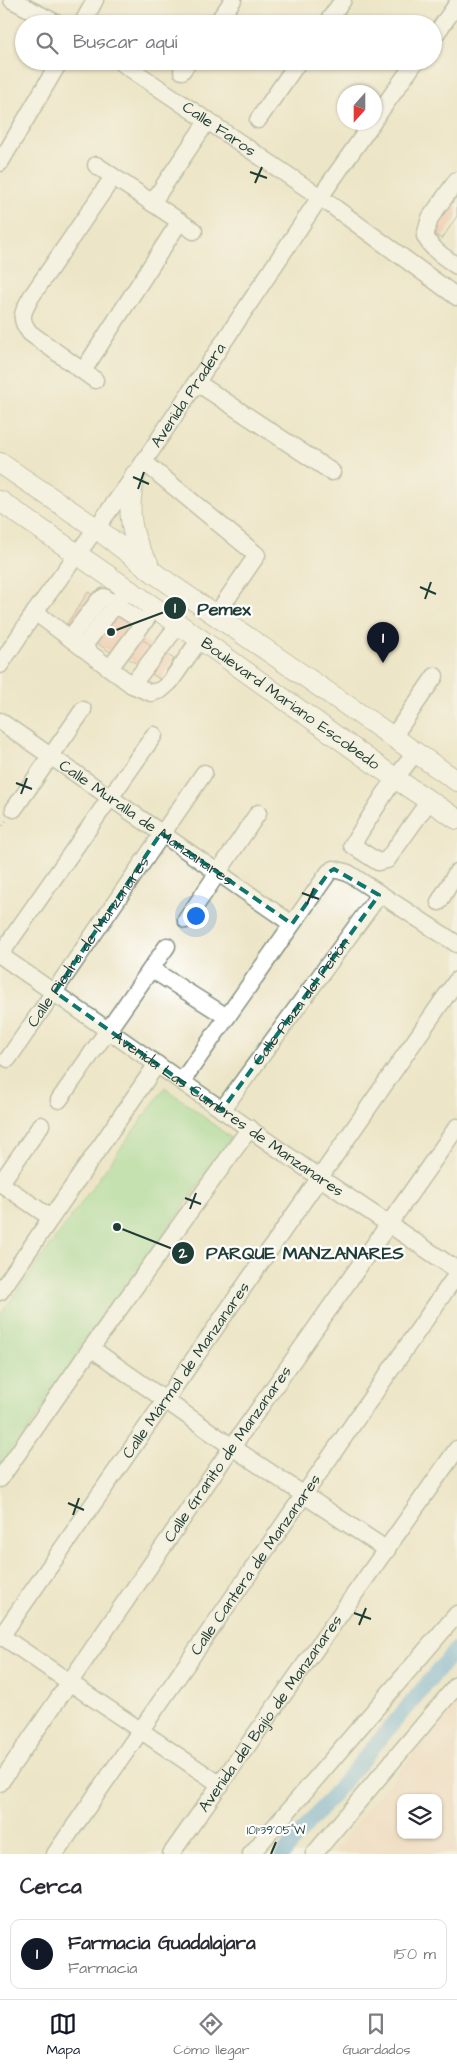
<!DOCTYPE html>
<html lang="es">
<head>
<meta charset="utf-8">
<style>
	:root { --surface:#fff; --page:#f7f7f7; --text:#2b2b33; --muted:#7c7c81; --line:#e1e1e2; --accent:#111827 }
	body { margin:0; font-family:"Architects Daughter",sans-serif; background:var(--page); color:var(--text) }
	.controls { position:absolute; right:15px; bottom:15px; display:grid; overflow:hidden; border-radius:10px; box-shadow:0 1px 4px #0004 }
	.controls button { width:45px; height:45px; display:grid; place-items:center; padding:0; border:0; border-bottom:1px solid var(--line); background:var(--surface); color:var(--text); font:25px sans-serif }
	.compass { position:absolute; left:337px; top:85px; width:45px; height:45px; border-radius:50%; background:var(--surface); box-shadow:0 1px 4px #0004; rotate:201deg }
	.you { position:absolute; left:195px; top:915px; width:18px; height:18px; margin:-12px; border:4px solid #fff; border-radius:50%; background:#1a73e8; box-shadow:0 0 0 8px #1a73e833 }
	.badge { display:grid; place-items:center; width:32px; height:32px; border-radius:50%; background:var(--accent); color:#fff; font-size:16px; font-weight:700 }
	.pin { position:absolute; translate:-50% -41px; filter:drop-shadow(0 1px 2px #0008) }
	.pin::after { content:''; position:absolute; top:26px; width:18px; height:15px; background:inherit; clip-path:polygon(0 0,100% 0,50% 100%) }
	.list { margin:0; padding:0; list-style:none }
	h2 { display:flex; justify-content:space-between; align-items:center; height:65px; margin:0; padding:0 20px; font-size:21px }
	h2 small { font-size:16px; font-weight:400; color:var(--muted) }
	.list li { display:grid; grid-template-columns:32px 1fr auto; gap:15px; align-items:center; box-sizing:border-box; height:70px; margin:0 10px 10px; padding:0 10px; border:1px solid var(--line); border-radius:10px }
	.list b { display:block; font-size:19px; white-space:nowrap }
	.list p { margin:0; font-size:16px; white-space:nowrap; color:var(--muted) }
	.list em { font-size:16px; font-style:normal; color:var(--muted) }
	.icon { flex:none; width:28px; height:28px; fill:none; stroke:currentColor; stroke-width:2; stroke-linecap:round; stroke-linejoin:round }
	.map { position:relative; flex:none; width:457px; height:1854px; overflow:hidden }
	.search { position:absolute; background:var(--surface); box-shadow:0 1px 4px #0004; left:15px; right:15px; top:15px; height:55px; display:flex; align-items:center; gap:12px; box-sizing:border-box; padding:0 18px; border-radius:28px; color:var(--muted); font-size:19px }
	.sheet { height:145px; background:var(--surface) }
	nav { display:flex; justify-content:space-around; align-items:center; box-sizing:border-box; height:70px; border-top:1px solid var(--line); background:var(--surface); font-size:14px; color:var(--muted) }
	nav a { display:grid; justify-items:center; gap:2px }
	nav .on { color:var(--accent) }
	.map>svg:first-child { display:block }
	.built { fill:#f2d4be; fill-rule:evenodd }
	.green { fill:#95db95; stroke:#5a8c64 }
	.lines { fill:none; stroke-linecap:round; stroke-linejoin:round }
	.canal { stroke:#6ab0e1; stroke-width:15 }
	.building { fill:#f5b19d }
	.minor-casing { stroke:#86917e; stroke-width:19 }
	.major-casing { stroke:#86917e; stroke-width:22 }
	.path { stroke:#86917e; stroke-width:2.5; stroke-dasharray:1 4; stroke-linecap:butt }
	.minor { stroke:#fff; stroke-width:16 }
	.major { stroke:#fff; stroke-width:20 }
	.marked { fill:none; stroke:#0f766e; stroke-width:4; stroke-dasharray:10 6; stroke-linejoin:round }
	.ticks { fill:none; stroke:#1f3d34; stroke-width:2 }
	.labels { text-anchor:middle; dominant-baseline:central; stroke-width:4.5; stroke-linejoin:round; paint-order:stroke }
	.street-label { font-size:16px; fill:#1f3d34; stroke:#fff }
	.ticks-label { font-size:12px; text-anchor:middle; fill:#1f3d34; stroke:#fff; stroke-width:4.5; stroke-linejoin:round; paint-order:stroke }
	.leader { fill:none; stroke:#1f3d34; stroke-width:2 }
	.callout-dot { fill:#1f3d34; stroke:#fff; stroke-width:2 }
	.mark-label { font-size:15px; text-anchor:middle; font-weight:bold; fill:#fff }
	.callout-label { font-size:18px; text-anchor:middle; font-weight:bold; fill:#1f3d34; stroke:#fff; stroke-width:4.5; stroke-linejoin:round; paint-order:stroke }
</style>
</head>
<body>
<div class="map">
<svg width="457" height="1854" viewBox="0 0 457 1854">
	<rect width="100%" height="100%" fill="#fff"/>
	<filter id="ink" filterUnits="userSpaceOnUse"><feTurbulence type="fractalNoise" baseFrequency=".02" numOctaves="2"/><feDisplacementMap in="SourceGraphic" scale="10" xChannelSelector="R" yChannelSelector="G"/><feConvolveMatrix kernelMatrix="1 2 1 2 8 2 1 2 1" color-interpolation-filters="sRGB"/></filter>
	<filter id="wash" filterUnits="userSpaceOnUse"><feTurbulence type="fractalNoise" baseFrequency=".0096" numOctaves="4" result="noise"/><feDisplacementMap in="SourceGraphic" scale="20" xChannelSelector="R" yChannelSelector="G"/><feGaussianBlur stdDeviation="1.12" result="paint"/><feColorMatrix in="noise" values="0 0 0 0 0 0 0 0 0 0 0 0 0 0 0 0 0 1.4 0 .05"/><feComposite in="paint" operator="in"/></filter>
	<g filter="url(#wash)">
		<rect width="100%" height="100%" fill="#ede5c7"/>
		<path class="built" d="M457,1700V1854H332ZM401,1798H438V1835H401Z"/>
		<path class="green" d="M165,1087L231,1138L0,1471V1315Z"/>
		<g class="lines">
			<path class="canal" d="M283,1854L457,1648"/>
		</g>
		<g id="blocks">
			<path class="building" d="M457,189V216L442,239L430,232Z
				M88,592L144,627L138,637L174,659L161,680L125,656L123,660L67,624Z"/>
		</g>
	</g>
	<g filter="url(#ink)">
		<use href="#blocks" fill-opacity="0" stroke="#86917e" stroke-width="1"/>
		<g class="lines">
			<defs>
				<g id="minor">
					<path d="M12,0L58,24"/>
					<path d="M82,24L95,0"/>
					<path d="M216,24L233,0"/>
					<path d="M326,24L343,0"/>
					<path d="M433,38L457,4"/>
					<path id="s1" d="M119,61L320,197L457,297"/>
					<path d="M182,71L189,61"/>
					<path d="M258,120L299,61"/>
					<path d="M374,120L416,61"/>
					<path d="M0,163L60,61"/>
					<path d="M96,165L194,231"/>
					<path d="M457,180L430,218L425,236C432,250 444,257 457,266"/>
					<path d="M152,203L208,120"/>
					<path d="M83,371L180,221"/>
					<path d="M95,380L30,333C18,318 23,312 31,297L113,177"/>
					<path d="M196,382L332,472"/>
					<path d="M144,462L257,555L216,615"/>
					<path d="M35,612L132,685L151,693L161,690L170,682L200,639"/>
					<path d="M70,638L99,600L104,597L143,622"/>
					<path d="M83,647L122,596"/>
					<path id="s2" d="M0,665L35,612L135,475L320,197L373,122"/>
					<path d="M110,668L150,614"/>
					<path d="M132,685L179,624"/>
					<path id="s3" d="M0,721L292,924"/>
					<path d="M393,737L435,676"/>
					<path d="M415,753L389,787L352,845L378,862L387,860L429,801"/>
					<path d="M14,809L83,710"/>
					<path d="M439,902L457,872"/>
					<path d="M186,920L258,813"/>
					<path id="s4" d="M0,955L320,1178L457,1270"/>
					<path d="M0,955L154,735"/>
					<path d="M151,969L227,1017"/>
					<path id="s5" d="M8,1059L204,773"/>
					<path d="M182,1081L329,872L334,869L348,873L457,944"/>
					<path d="M59,1100L167,946"/>
					<path id="s6" d="M222,1110L379,895"/>
					<path d="M0,1183L51,1218"/>
					<path d="M0,1184L41,1125"/>
					<path d="M0,1292L157,1064"/>
					<path d="M91,1348L232,1447L387,1550"/>
					<path d="M0,1479L91,1348L250,1128"/>
					<path d="M0,1635L221,1785"/>
					<path id="s7" d="M0,1638L457,980"/>
					<path id="s8" d="M0,1783L232,1447L457,1127"/>
					<path id="s9" d="M55,1854L457,1274"/>
					<path id="s10" d="M171,1854L457,1449"/>
					<path d="M251,1854L457,1614"/>
					<path d="M314,1854L457,1685"/>
				</g>
				<g id="major">
					<path d="M0,463L96,528L157,575L457,781"/>
					<path d="M135,475C127,506 129,537 148,563"/>
					<path id="s11" d="M0,501L200,639L396,779L457,819"/>
				</g>
			</defs>
			<use href="#minor" class="minor-casing"/>
			<use href="#major" class="major-casing"/>
			<path class="path" d="M0,830L6,821"/>
			<use href="#minor" class="minor"/>
			<use href="#major" class="major"/>
		</g>
	</g>
	<path d="M0 0H457V1854H0ZM161,833L292,924L329,872L334,869L379,895L222,1110L55,992Z" fill="#ede5c7" fill-opacity=".55" fill-rule="evenodd"/>
	<path class="marked" d="M161,833L292,924L329,872L334,869L379,895L222,1110L55,992Z"/>
	<path class="ticks" d="M250,172L267,178M255,183L262,167M133,477L149,484M138,489L144,472M420,587L436,594M425,599L431,582M16,783L32,789M21,794L27,778M302,893L319,899M307,904L314,888M185,1198L201,1204M190,1209L196,1193M68,1503L84,1510M73,1515L79,1498M354,1613L371,1619M359,1625L366,1608M271,1854L276,1842"/>
	<g class="labels">
		<g class="street-label">
			<text stroke="none"><textPath href="#s1" startOffset="121">Calle Faros</textPath></text>
			<text stroke="none"><textPath href="#s2" startOffset="329">Avenida Pradera</textPath></text>
			<text stroke="none"><textPath href="#s11" startOffset="354">Boulevard Mariano Escobedo</textPath></text>
			<text stroke="none"><textPath href="#s3" startOffset="178">Calle Muralla de Manzanares</textPath></text>
			<text stroke="none"><textPath href="#s5" startOffset="142">Calle Piedra de Manzanares</textPath></text>
			<text stroke="none"><textPath href="#s6" startOffset="134">Calle Plaza del Peñón</textPath></text>
			<text stroke="none"><textPath href="#s4" startOffset="278">Avenida Las Cumbres de Manzanares</textPath></text>
			<text stroke="none"><textPath href="#s7" startOffset="326">Calle Mármol de Manzanares</textPath></text>
			<text stroke="none"><textPath href="#s8" startOffset="400">Calle Granito de Manzanares</textPath></text>
			<text stroke="none"><textPath href="#s9" startOffset="352">Calle Cantera de Manzanares</textPath></text>
			<text stroke="none"><textPath href="#s10" startOffset="172">Avenida del Bajío de Manzanares</textPath></text>
		</g>
	</g>
	<g class="ticks-label">
		<text x="276" y="1834">101°39'05"W</text>
	</g>
	<path class="leader" d="M111 632L175 608M117 1227L183 1253"/>
	<g class="callout-dot">
		<circle cx="111" cy="632" r="5"/>
		<circle cx="117" cy="1227" r="5"/>
		<circle cx="175" cy="608" r="12"/>
		<circle cx="183" cy="1253" r="12"/>
	</g>
	<g class="mark-label">
		<text x="175" y="613">1</text>
		<text x="183" y="1258">2</text>
	</g>
	<g class="callout-label">
		<text x="224" y="615">Pemex</text>
		<text x="305" y="1259">PARQUE MANZANARES</text>
	</g>
</svg>
<div class="controls">
<button><svg class="icon" aria-label="layers" viewBox="0 0 24 24"><path d="M12 4l9 5-9 5-9-5zM3 14l9 5 9-5"/></svg></button>
</div>
<svg class="compass" viewBox="-18 -18 36 36"><path d="M0-13l5 13h-10z" fill="#e53935"/><path d="M0 13l5-13h-10z" fill="#7c7c81"/></svg>
<div class="you"></div>
<div class="pin badge" style="left:383px;top:663px">1</div>
<div class="search"><svg class="icon" aria-label="search" viewBox="0 0 24 24"><circle cx="10" cy="10" r="6"/><path d="M15 15l6 6"/></svg>Buscar aquí</div>
</div>
<section class="sheet">
<h2>Cerca<small></small></h2>
<ul class="list">
<li><span class="badge">1</span><div><b>Farmacia Guadalajara</b><p>Farmacia</p></div><em>150 m</em></li>
</ul>
</section>
<nav>
<a class="on"><svg class="icon" aria-label="map" viewBox="0 0 24 24"><path d="M3 6l6-2 6 2 6-2v14l-6 2-6-2-6 2zM9 4v14M15 6v14"/></svg>Mapa</a>
<a><svg class="icon" aria-label="directions" viewBox="0 0 24 24"><path d="M12 3l9 9-9 9-9-9zM9 14v-3h6M13 9l2 2-2 2"/></svg>Cómo llegar</a>
<a><svg class="icon" aria-label="saved" viewBox="0 0 24 24"><path d="M7 4h10v16l-5-4-5 4z"/></svg>Guardados</a>
</nav>
</body>
</html>
